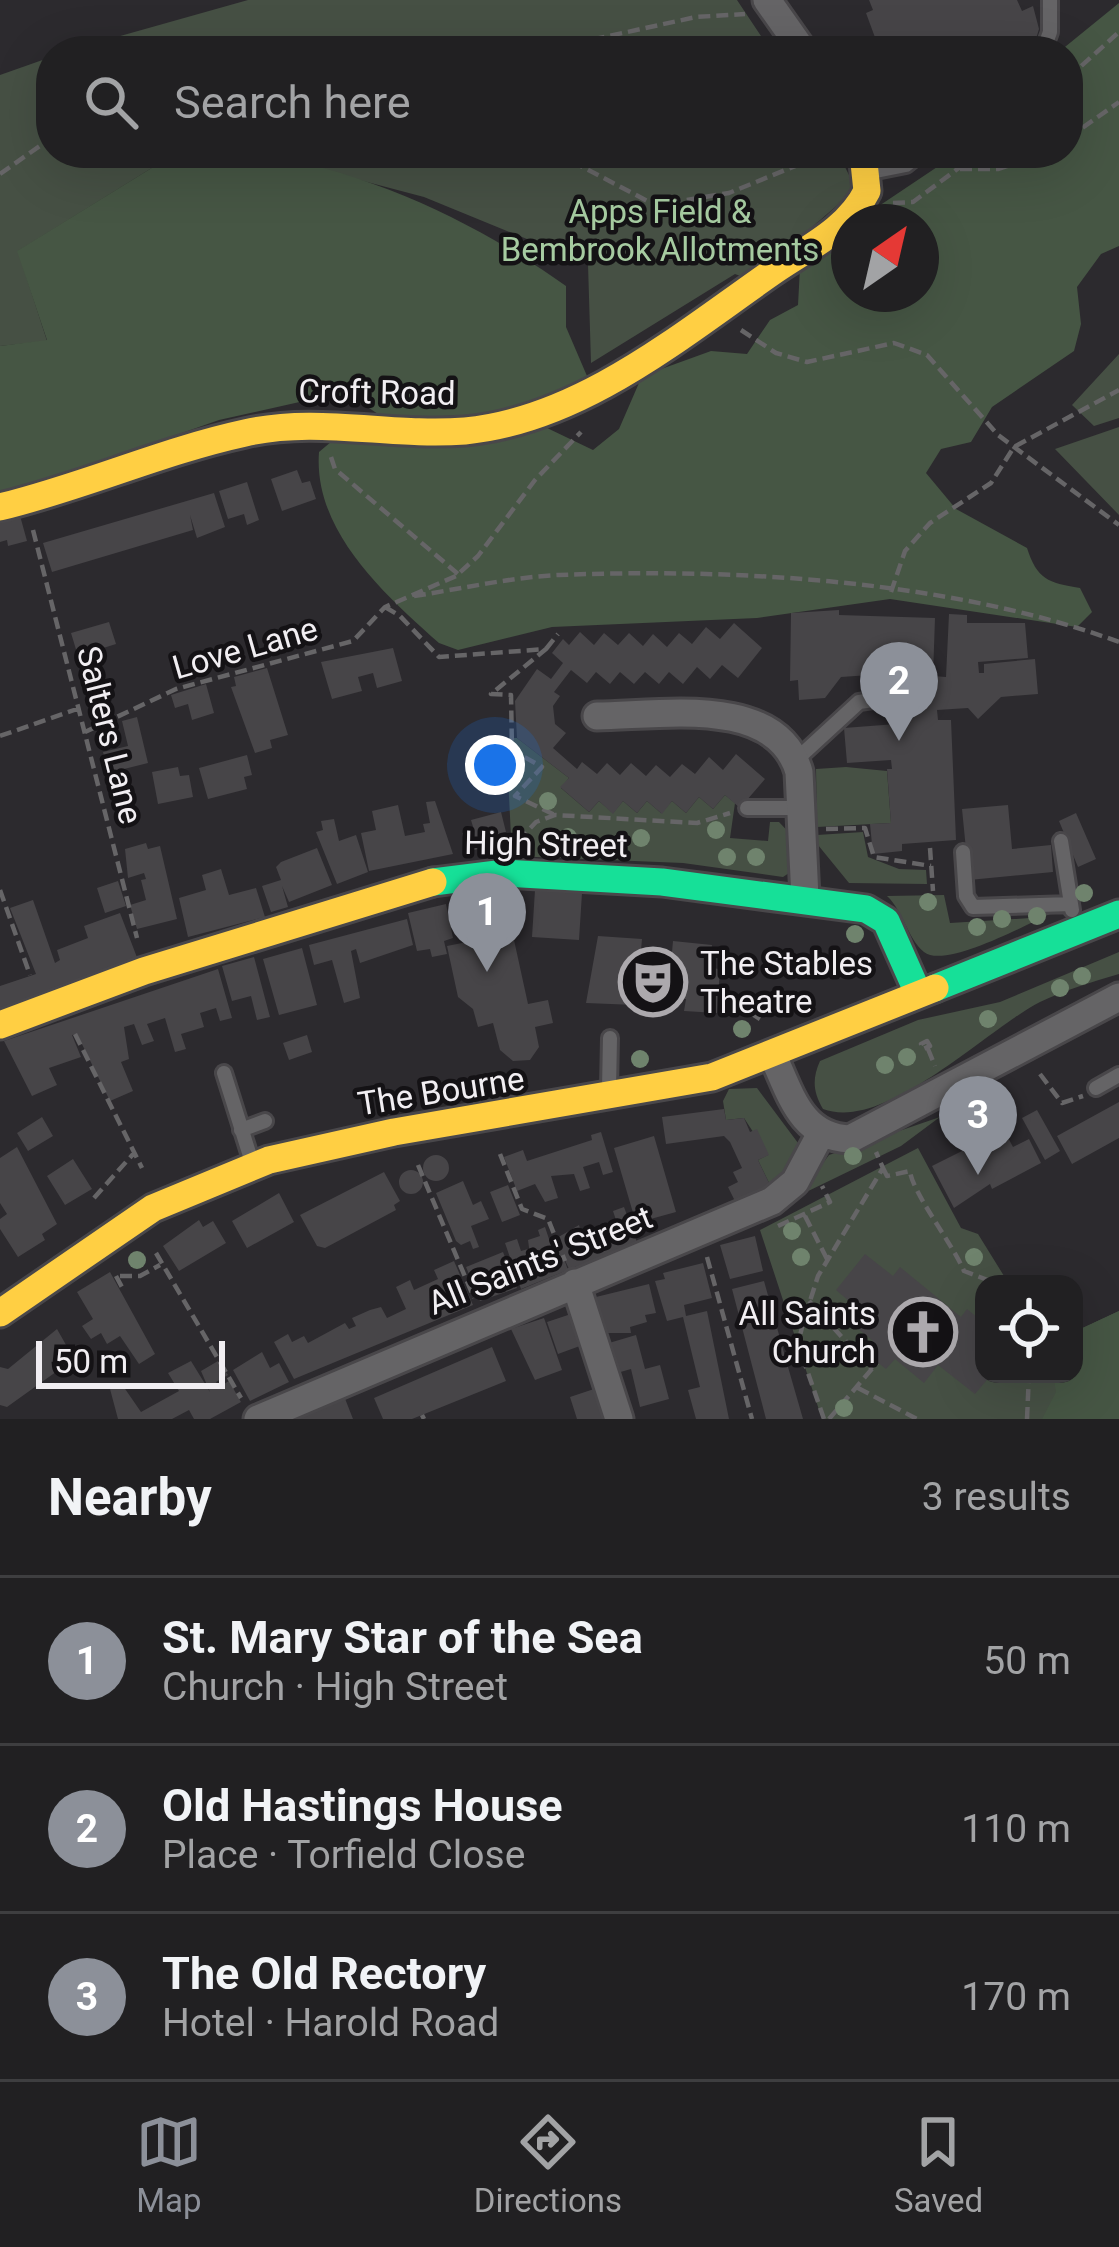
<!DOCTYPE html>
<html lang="en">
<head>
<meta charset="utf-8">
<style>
	:root { --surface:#212022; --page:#2d2d2f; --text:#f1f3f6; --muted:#a2a3a5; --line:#3e3e40; --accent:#8c9099 }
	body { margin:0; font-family:Roboto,sans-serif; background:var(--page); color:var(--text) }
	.controls { position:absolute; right:36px; bottom:36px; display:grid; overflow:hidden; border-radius:24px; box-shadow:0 12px 48px #0002 }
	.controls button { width:108px; height:108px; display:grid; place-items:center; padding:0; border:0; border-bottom:3px solid var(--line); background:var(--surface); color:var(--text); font:60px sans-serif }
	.compass { position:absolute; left:831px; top:204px; width:108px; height:108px; border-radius:50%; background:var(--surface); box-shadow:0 12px 48px #0002; rotate:34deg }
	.scale { position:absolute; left:36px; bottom:30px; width:189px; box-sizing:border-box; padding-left:12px; border:6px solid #f1eef2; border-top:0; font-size:33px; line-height:42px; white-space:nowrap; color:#f1eef2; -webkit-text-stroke:9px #141215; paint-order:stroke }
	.you { position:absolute; left:495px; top:765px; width:42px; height:42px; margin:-30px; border:9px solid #fff; border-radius:50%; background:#1a73e8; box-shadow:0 0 0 18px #1a73e833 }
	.badge { display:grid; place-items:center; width:78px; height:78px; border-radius:50%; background:var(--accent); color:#fff; font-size:39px; font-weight:700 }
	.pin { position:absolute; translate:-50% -99px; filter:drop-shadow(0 3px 6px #0008) }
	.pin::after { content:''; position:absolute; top:63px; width:42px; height:36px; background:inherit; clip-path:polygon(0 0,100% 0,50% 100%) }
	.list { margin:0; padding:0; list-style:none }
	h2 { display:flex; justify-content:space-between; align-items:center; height:156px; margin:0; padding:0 48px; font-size:51px }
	h2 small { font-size:39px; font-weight:400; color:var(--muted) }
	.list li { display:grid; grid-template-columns:78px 1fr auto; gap:36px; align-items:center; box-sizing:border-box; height:168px; padding:0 48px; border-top:3px solid var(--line) }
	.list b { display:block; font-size:45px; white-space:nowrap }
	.list p { margin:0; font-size:39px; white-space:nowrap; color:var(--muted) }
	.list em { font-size:39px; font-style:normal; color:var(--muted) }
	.icon { flex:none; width:66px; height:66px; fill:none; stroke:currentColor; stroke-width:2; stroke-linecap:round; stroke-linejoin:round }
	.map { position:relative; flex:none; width:1119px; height:1419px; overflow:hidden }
	.search { position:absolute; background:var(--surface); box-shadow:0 12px 48px #0002; left:36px; right:36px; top:36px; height:132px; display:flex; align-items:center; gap:30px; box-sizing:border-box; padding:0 42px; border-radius:48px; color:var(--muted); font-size:45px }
	.sheet { height:660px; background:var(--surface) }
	nav { display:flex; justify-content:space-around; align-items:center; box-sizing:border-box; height:168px; border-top:3px solid var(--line); background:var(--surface); font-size:33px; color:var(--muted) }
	nav a { display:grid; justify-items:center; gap:6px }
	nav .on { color:var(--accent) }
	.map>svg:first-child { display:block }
	.green { fill:#465044 }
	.forest { fill:#465644 }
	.building { fill:#474548 }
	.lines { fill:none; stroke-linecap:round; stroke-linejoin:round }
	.lane-casing { stroke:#49474a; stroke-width:20 }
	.street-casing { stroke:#49474a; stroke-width:33 }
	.fast-casing { stroke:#49474a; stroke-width:33 }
	.slow-casing { stroke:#49474a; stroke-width:33 }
	.path { stroke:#666567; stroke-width:4.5; stroke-dasharray:12 6; stroke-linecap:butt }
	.lane { stroke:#656466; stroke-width:14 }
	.street { stroke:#656466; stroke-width:27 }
	.fast { stroke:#16e098; stroke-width:27 }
	.slow { stroke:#ffcf43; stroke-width:27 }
	.tree { fill:#6f836d }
	.labels { text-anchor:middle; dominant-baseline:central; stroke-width:9; stroke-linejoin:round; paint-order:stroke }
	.park-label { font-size:33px; fill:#a6cba1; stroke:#141215 }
	.street-label { font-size:33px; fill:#f1eef2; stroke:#141215 }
	.poi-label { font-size:33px; fill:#f1eef2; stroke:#141215; text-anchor:start }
</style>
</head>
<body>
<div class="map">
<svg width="1119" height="1419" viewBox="0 0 1119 1419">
	<rect width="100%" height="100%" fill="#2c2a2e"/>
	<path class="green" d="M248,0H737L771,51H67Z
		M51,57V153H176L18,251L47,341L0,346V75Z
		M257,153H838L856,189L751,280L735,274L591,363L588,264L424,197Z
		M1119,354V418L1094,426L1072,405Z
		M1119,427V515L1055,449Z
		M506,738H517L569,778L561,788L589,812L599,801L613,813L623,801L637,813L647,801L661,813L672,801L686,813L699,797L713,809L725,795L735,803L730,838L768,841L770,822H779L797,841L792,871L783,877L683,863L512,856Z
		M846,767L887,771L891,823L817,827L816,769Z
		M863,832L868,857L899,869L926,870L927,884L849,883L818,845L817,835Z
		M944,895L950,923L1030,918V911L1050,914C1025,925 945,969 924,952C907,938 904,912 887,896Z
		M1119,952V974C1092,982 1065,990 1040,1002C984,1031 886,1132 823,1109C813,1092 812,1079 820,1061L918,1020L1000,1002Z
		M757,1088L801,1147L790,1173L770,1185L758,1160L768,1155L744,1118L726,1120L723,1101L729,1089Z
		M940,1117L901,1146L798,1196L829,1155Z
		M918,1148L961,1228L978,1234L1009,1284H984V1374H1074V1332L1119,1311V1419H822L760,1230Z"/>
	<path class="forest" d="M1119,3V246L1101,254L1077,287L1081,324L1074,351L992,407L971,442L941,449L926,473L956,509L1027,548C1037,579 1048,583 1080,588L1092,612L1077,627L890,599L757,618L552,627L458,650L439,643C385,595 313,531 319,452L338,436L545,427L593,450L619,429L642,376L711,351L747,354L770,320L798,305L800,268L849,227V294H921V222H855L958,153H1068V51H1060Z
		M176,153C203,153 233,149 260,154C372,173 474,221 566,286V327L587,376L528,413L384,418L363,404L304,401L219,420L0,497V346L47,340L17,251Z
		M1119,1311V1419H1042L1056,1392L1053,1374H1074V1332Z"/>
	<path class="building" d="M869,0H1017L1022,11L1033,6L1039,29L1034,45L1018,51H920L916,40L897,51H880L866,13L873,10Z
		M297,470L302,483L310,481L316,499L282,511L271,479Z
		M247,482L259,520L247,525L244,514L228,519L219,491Z
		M214,493L225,527L197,538L190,515L193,530L52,572L43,543Z
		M19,512L27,541L8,546L7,540L0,542V518Z
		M839,610V615L935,618L933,676L946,677L949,614L967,615V623H1025L1028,658L978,662L979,673H984V664L1035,659L1038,694L1001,697L978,719L968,708L937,710L938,720H951L956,840L902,844V851L873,854L870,824L891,823L887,769H892L891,760L847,763L844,728L909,723L908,713L902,714L899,673L841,677L825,698L799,700L798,680L790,681L791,613Z
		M109,622L116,644L78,656L71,633Z
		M734,623L762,648L738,678L722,665L710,679L697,667L683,684L669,672L659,684L645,672L634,684L620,672L610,684L596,672L587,683L571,670L554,692L560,696L553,706L555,724L566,733L553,748L577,769L582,762L597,774L607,763L620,775L631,763L646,776L656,765L670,777L682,764L695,774L709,757L723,770L736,754L765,779L740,808L725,795L713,809L699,797L686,813L672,801L662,814L647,801L637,813L623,801L613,814L599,801L589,812L560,787L569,778L517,738L515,701L537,669L551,679L563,663L552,653L563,639L569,645L580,632L594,645L604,633L618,645L629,633L643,646L653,634L667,647L679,633L692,644L706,627L720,639Z
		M393,648L402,681L377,688L373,673L358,677L362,691L332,699L321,662Z
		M267,668L288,735L270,740L272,748L255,753L231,687L236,686L234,677Z
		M206,684L214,713L192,720L188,704L175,708L171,695Z
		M137,717L148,763L108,773L103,752L128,746L122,721Z
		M247,755L252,775L244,777L247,789L208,799L199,768Z
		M178,767L180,776L189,775L193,797L158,804L152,772Z
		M435,801L453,854L369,871L361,833L376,830L372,811L398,805L405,836L425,832L423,824L430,823L426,802Z
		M1008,805L1012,849L1051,845L1053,872L969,880L962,809Z
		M501,812L506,832L495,835L497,844L467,852L462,833L474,830L471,820Z
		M1076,813L1096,859L1078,867L1059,821Z
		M334,819L339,841L356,835L368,872L337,884L316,832L323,830L321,821Z
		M146,843L148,849L160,846L177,919L137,929L130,905L146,900L141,880L146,879L144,873L128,878L125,849Z
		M317,848L332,885L289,902L282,886L288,907L271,912L262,886L281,880L276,867L281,862Z
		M221,869L229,895L256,888L265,917L188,937L179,898L206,890L202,875Z
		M118,881L126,906L105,913L97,888Z
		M535,890L582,893L579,940L532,937Z
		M33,900L55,963L60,960L57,950L88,938L84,926L120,913L138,960L0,1009V986L36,974L10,908Z
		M446,904L453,938L444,941L447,954L432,957L430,949L417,951L408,913Z
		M507,908L528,1004L548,1000L553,1023L535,1027L539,1047L530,1060L513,1061L500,1050L493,1023L478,1027L473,1009L458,997L447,946L477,940L472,916Z
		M407,919L413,945L360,963L356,949L351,951L360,998L344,1003L332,960L314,965L309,945Z
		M598,936L642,939L641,950L672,952L673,941L712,945L710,968L720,969L717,1013L684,1011L686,999L636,996L635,1005L586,1003Z
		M302,948L317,1005L279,1015L263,959Z
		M254,957L270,1017L257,1020L251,996L232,1001L222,966Z
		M218,969L232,1018L220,1021L216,1008L200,1013L204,1027L181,1034L186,1049L175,1052L165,1018L147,1024L154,1041L142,1045L134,1024L124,1027L129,1059L121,1062L133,1091L110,1101L77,1034L72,1035L81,1057L49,1068L57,1085L32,1096L4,1041Z
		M307,1035L312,1052L289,1060L283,1043Z
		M1119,1102V1138L1072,1164L1057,1136Z
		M724,1109L726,1120L744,1118L750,1132L757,1129L769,1155L758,1160L770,1185L735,1201L728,1187L738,1182L733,1172L742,1168L730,1142L724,1136L666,1144L662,1117Z
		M1037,1110L1060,1151L1045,1160L1022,1118Z
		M42,1117L53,1136L28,1151L17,1133Z
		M1004,1130L1013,1147L1029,1139L1041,1163L992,1189L990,1184L954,1208L932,1166Z
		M601,1132L613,1172L603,1175L599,1162L583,1167L590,1188L580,1191L574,1174L551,1176L558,1198L545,1202L535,1184L517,1191L504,1157L523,1150L527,1161L592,1140L591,1135Z
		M654,1136L676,1212L636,1223L614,1148Z
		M17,1147L57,1224L42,1234L45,1240L18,1257L0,1229V1219L7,1214L0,1203V1158Z
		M423 1168a13 13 0 1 1 26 0a13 13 0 1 1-26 0Z
		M73,1159L92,1189L65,1205L47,1176Z
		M399 1182a12 12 0 1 1 24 0a12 12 0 1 1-24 0Z
		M384,1172L400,1201L394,1205L396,1210L325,1248L317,1246L300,1215Z
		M463,1181L473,1205L481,1201L489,1219L471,1226L479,1247L473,1249L470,1241L461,1245L456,1241L436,1193Z
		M508,1185L520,1215L502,1222L490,1192Z
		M279,1193L294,1222L247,1248L232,1221Z
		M624,1207L638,1245L569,1269L563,1256L568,1270L521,1289L505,1243L517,1239L521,1251L528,1249L530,1255L528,1240L540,1236L538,1230L545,1227L550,1242L579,1225L581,1232L616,1220L613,1211Z
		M199,1220L203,1227L213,1221L226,1243L179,1271L163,1246Z
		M755,1236L763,1271L730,1279L720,1245Z
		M503,1252L517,1288L480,1301L466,1267Z
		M865,1254L893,1276L900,1267L961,1317L967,1309L984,1323V1342L978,1350L984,1355V1374H992L975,1394L938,1365L924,1383L895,1359L886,1369L864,1352L873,1341L846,1319L856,1307L836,1290Z
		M454,1261L473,1305L294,1379L274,1342L288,1334L292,1342L304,1336L308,1343L345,1323L349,1329L356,1326L352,1318L370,1310L381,1307L387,1318L406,1309L396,1287L410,1280L414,1290L438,1279L434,1270Z
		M703,1263L712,1298L684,1305L686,1316L707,1311L729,1419H696L688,1390L700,1387L683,1317L667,1321L655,1281L665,1279L663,1273Z
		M110,1272L155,1354L139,1364L120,1336L107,1344L101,1333L91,1339L82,1326L93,1319L77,1292Z
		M764,1281L788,1367L803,1419H766L732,1289Z
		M649,1284L656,1313L645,1315L647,1322L630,1327L631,1333H605L596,1297Z
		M577,1312L588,1343L558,1354L547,1322Z
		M544,1318L562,1370L535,1380L511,1329Z
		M57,1329L74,1359L7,1407L0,1405V1367L8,1369Z
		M636,1335L645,1369L660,1365L669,1399L640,1407L631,1369L617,1373L609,1343Z
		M492,1347L506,1381L412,1419H383L374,1398Z
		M262,1352L270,1368L279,1363L289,1382L250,1401L233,1370Z
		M191,1361L210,1392L201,1371L218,1361L228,1375L216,1382L219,1387L229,1381L241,1402L210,1419H194L189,1410L172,1419H118L110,1389L121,1383L141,1412L179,1391L168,1373Z
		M597,1388L607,1419H577L570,1397Z
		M344,1396L353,1419H292L311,1409Z"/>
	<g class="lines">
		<defs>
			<path id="lane" d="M1043,51L1050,32V0
				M871,172L906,165L921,153
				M796,760L859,702L888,698
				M747,808H802
				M1061,841L1072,910
				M963,852L966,896L973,907L1071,904
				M224,1073L250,1156
				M1096,1088L1119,1075
				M609,1089L610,1038
				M241,1130L265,1121"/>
			<path id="street" d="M767,0L803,51
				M597,716C656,716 777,693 799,772L805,898
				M773,1056C791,1095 801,1137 850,1139L1119,997
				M575,1283L619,1419
				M258,1419L772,1201L795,1182L820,1135"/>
			<path id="fast" d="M433,882L505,873L662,882L866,909L886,921L918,993
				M935,988L1119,914"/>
			<path id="slow" d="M0,507C83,487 162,451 245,433C318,416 391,437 465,431C580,420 679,337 771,273C805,249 847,231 867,191L863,153
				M0,1025L144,971L433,882
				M0,1313L153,1208L269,1160L394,1132L712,1077L935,988"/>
		</defs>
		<use href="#lane" class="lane-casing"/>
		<use href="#street" class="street-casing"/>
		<use href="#fast" class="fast-casing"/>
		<use href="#slow" class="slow-casing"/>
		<path class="path" d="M540,51L696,17L745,14
			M1068,78L1119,32
			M1068,138L1119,102
			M556,153L655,205L729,193L827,153
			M960,169H998L1047,153
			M0,174L51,138
			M893,203L913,202L979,153
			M741,330L776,353L807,362L894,343L927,355L998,435L1119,525
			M331,457L335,469L458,574
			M33,530L137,938
			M891,592L905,551L930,523L991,483L1014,447L1119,390
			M414,596C461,589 511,577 559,575C738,568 950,580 1119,642
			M385,607L400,616L439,657L546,649L491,694L511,695L512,750L542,767L515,796L555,815
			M546,649L558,634
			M85,732L176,689L353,641L385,607L456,576L478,556L535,480L581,432
			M0,736L80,708
			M826,829L865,828L874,857L931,866
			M518,841L536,822L555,815L697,823L730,813
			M930,848L933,891
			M0,890L30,975
			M735,1003L760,1019
			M75,1034L142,1168
			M927,1041L930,1046L923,1049L921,1044Z
			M928,1049L935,1066
			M1040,1074L1062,1103L1083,1096
			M956,1122L961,1133
			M500,1154L522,1209L548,1219L565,1261
			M418,1165L474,1298
			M883,1168L887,1176L910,1171C912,1192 952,1243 964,1271L998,1284
			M94,1198L134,1153
			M805,1216L827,1259
			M778,1226L830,1202L822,1186
			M156,1253L241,1398
			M707,1257L752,1419
			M116,1276L123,1289
			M120,1276H140L160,1265
			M809,1301L872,1370
			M858,1388L917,1419
			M422,1415L424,1419
			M824,1419L798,1344L803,1323L818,1276L883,1168L876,1152
			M829,1419L877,1363
			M1027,1419L1029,1374"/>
		<use href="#lane" class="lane"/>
		<use href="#street" class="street"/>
		<use href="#fast" class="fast"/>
		<use href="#slow" class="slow"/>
	</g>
	<g class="tree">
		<circle cx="507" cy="755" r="9"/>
		<circle cx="548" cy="801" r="9"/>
		<circle cx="716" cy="830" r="9"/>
		<circle cx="568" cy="837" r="9"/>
		<circle cx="641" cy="838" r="9"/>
		<circle cx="612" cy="844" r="9"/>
		<circle cx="727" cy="857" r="9"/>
		<circle cx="756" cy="857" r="9"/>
		<circle cx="1084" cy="893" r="9"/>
		<circle cx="928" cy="902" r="9"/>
		<circle cx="1037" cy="916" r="9"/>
		<circle cx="1002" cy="919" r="9"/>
		<circle cx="977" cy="927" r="9"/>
		<circle cx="855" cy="934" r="9"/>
		<circle cx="863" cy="967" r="9"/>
		<circle cx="1082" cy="976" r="9"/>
		<circle cx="1060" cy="988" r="9"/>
		<circle cx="988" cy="1019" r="9"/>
		<circle cx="742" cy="1029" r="9"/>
		<circle cx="907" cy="1057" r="9"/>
		<circle cx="640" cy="1059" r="9"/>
		<circle cx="885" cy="1065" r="9"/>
		<circle cx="853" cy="1156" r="9"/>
		<circle cx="792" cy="1231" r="9"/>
		<circle cx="801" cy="1257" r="9"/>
		<circle cx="974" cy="1257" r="9"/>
		<circle cx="137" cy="1260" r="9"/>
		<circle cx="844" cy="1408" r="9"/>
	</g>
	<defs>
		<symbol id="theatre-ring" viewBox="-11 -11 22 22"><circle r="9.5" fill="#141215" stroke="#aca9ad" stroke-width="1.5"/><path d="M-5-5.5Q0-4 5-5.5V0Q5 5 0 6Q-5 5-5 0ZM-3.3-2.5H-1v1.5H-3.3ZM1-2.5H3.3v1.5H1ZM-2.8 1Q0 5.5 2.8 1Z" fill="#aca9ad"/></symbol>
		<symbol id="church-ring" viewBox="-11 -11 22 22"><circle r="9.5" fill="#141215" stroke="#aca9ad" stroke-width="1.5"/><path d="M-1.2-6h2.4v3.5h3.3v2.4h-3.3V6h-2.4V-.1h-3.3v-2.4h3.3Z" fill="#aca9ad"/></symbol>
	</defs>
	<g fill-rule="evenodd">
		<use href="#theatre-ring" x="615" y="944" width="76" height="76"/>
		<use href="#church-ring" x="885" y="1294" width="76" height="76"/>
	</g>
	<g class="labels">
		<g class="park-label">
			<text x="660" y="211">Apps Field &amp;<tspan x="660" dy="38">Bembrook Allotments</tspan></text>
		</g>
		<g class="street-label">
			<text transform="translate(377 392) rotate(1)">Croft Road</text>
			<text transform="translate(245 648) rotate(-16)">Love Lane</text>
			<text transform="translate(110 735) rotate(76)">Salters Lane</text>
			<text transform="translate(546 844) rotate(1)">High Street</text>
			<text transform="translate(441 1091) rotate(-9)">The Bourne</text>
			<text transform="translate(540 1260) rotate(-22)">All Saints' Street</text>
		</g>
		<g class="poi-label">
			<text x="700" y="963">The Stables<tspan x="700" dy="38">Theatre</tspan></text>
			<text x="876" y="1313" text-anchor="end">All Saints<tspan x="876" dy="38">Church</tspan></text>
		</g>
	</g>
</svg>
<div class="controls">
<button><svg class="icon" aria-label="locate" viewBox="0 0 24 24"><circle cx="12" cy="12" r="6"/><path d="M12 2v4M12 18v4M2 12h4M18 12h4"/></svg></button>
</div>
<svg class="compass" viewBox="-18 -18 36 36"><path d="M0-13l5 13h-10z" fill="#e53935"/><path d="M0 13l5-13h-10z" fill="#a2a3a5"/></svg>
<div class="scale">50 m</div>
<div class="you"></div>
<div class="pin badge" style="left:487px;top:972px">1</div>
<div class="pin badge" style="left:899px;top:741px">2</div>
<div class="pin badge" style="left:978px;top:1175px">3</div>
<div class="search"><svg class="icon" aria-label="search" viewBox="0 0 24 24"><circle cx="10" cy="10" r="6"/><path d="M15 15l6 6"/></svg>Search here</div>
</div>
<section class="sheet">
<h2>Nearby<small>3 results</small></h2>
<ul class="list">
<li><span class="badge">1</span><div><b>St. Mary Star of the Sea</b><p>Church · High Street</p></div><em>50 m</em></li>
<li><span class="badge">2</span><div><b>Old Hastings House</b><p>Place · Torfield Close</p></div><em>110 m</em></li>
<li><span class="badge">3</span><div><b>The Old Rectory</b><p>Hotel · Harold Road</p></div><em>170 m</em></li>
</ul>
</section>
<nav>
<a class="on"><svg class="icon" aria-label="map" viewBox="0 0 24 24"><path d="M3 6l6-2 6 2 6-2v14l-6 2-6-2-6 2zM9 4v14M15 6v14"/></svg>Map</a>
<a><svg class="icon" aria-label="directions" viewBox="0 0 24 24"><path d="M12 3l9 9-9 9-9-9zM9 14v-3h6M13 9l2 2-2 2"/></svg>Directions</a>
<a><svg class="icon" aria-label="saved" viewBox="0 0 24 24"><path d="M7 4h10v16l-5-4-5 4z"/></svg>Saved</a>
</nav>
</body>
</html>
